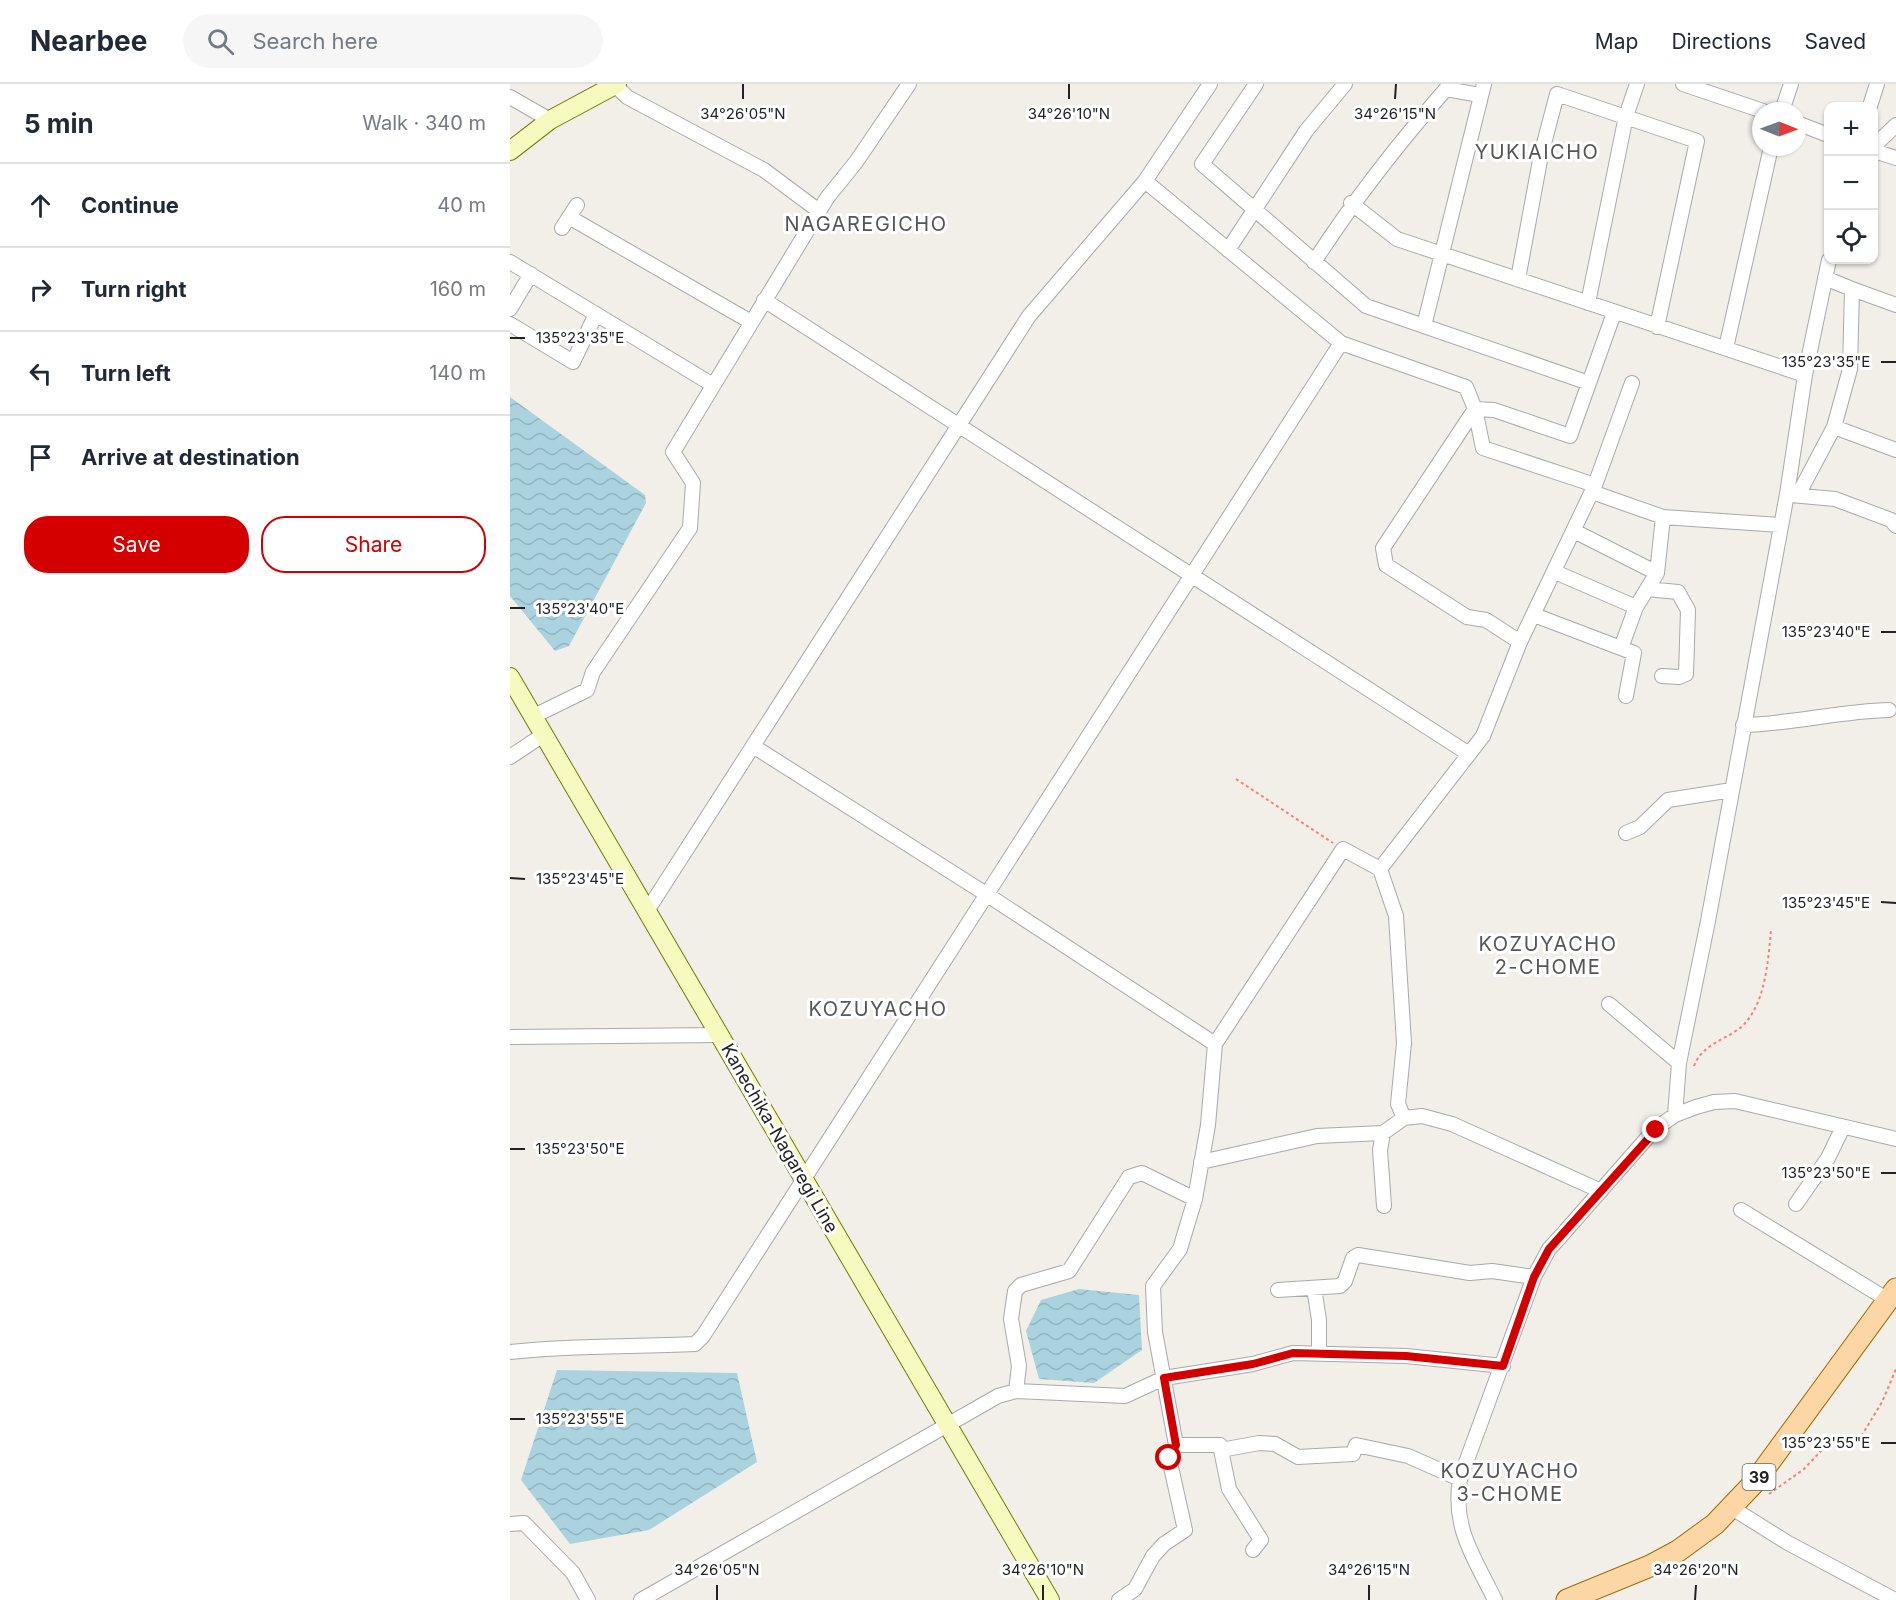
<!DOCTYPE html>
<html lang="en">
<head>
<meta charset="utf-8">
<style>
	:root { --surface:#fff; --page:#f6f6f7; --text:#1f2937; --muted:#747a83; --line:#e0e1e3; --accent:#d40000 }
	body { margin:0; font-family:Inter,sans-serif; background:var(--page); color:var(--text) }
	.controls { position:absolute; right:18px; top:18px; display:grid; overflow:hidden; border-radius:12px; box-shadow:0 2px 4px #0004 }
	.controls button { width:54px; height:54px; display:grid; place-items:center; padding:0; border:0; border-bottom:2px solid var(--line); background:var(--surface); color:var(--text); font:30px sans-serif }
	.compass { position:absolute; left:1242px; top:18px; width:54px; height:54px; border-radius:50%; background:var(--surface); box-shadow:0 2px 4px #0004; rotate:91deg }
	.stop { position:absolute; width:18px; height:18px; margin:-14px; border:4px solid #d40000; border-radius:50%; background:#fff }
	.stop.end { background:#d40000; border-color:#fff; box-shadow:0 2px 6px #0008 }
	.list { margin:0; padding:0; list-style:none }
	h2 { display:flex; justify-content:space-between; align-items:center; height:78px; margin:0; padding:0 24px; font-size:26px }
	h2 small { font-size:20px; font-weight:400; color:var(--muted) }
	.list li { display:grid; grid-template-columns:39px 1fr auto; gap:18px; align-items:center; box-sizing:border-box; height:84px; padding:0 24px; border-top:2px solid var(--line) }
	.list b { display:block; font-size:22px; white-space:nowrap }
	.list em { font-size:20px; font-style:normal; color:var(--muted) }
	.actions { display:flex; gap:12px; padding:18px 24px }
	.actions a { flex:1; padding:14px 0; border:2px solid var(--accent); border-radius:24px; text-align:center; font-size:21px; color:var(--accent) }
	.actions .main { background:var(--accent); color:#fff }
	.icon { flex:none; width:33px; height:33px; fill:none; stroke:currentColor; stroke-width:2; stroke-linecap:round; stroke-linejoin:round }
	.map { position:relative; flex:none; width:1386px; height:1516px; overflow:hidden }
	header { display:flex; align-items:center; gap:36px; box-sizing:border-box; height:84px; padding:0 30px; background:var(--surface); border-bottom:2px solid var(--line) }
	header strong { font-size:28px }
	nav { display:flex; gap:33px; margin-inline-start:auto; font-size:21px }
	.search { width:420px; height:54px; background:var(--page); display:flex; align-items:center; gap:15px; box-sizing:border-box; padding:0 21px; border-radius:33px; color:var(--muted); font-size:22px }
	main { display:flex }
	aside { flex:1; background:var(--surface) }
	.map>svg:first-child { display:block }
	.water { fill:url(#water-waves) }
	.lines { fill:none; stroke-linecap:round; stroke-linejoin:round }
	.street-casing { stroke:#a9a9a9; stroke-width:16 }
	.secondary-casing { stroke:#707d05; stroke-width:20 }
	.primary-casing { stroke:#a06b00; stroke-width:23 }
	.path { stroke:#fa8072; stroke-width:2; stroke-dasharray:3 3; stroke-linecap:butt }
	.street { stroke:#fff; stroke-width:14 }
	.secondary { stroke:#f7fabf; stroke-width:18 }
	.primary { stroke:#fcd6a4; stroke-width:21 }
	.route { stroke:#d40000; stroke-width:8 }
	.ticks { fill:none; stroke:#222; stroke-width:2 }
	.labels { text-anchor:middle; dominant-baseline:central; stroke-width:6; stroke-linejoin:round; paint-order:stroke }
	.shield { fill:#fff; stroke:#646464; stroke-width:1.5 }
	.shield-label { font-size:16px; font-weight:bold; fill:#222 }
	.street-label { font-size:18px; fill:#222; stroke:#fff }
	.neighbourhood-label { font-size:20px; letter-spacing:1.5px; fill:#555; stroke:#fff }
	.ticks-label { font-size:15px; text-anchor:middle; fill:#222; stroke:#fff; stroke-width:6; stroke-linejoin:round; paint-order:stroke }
</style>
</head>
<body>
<header>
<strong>Nearbee</strong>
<div class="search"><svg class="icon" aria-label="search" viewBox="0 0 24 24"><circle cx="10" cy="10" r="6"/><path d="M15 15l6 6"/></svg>Search here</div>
<nav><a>Map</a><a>Directions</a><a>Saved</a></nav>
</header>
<main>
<aside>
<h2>5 min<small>Walk · 340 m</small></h2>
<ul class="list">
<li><svg class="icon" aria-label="ahead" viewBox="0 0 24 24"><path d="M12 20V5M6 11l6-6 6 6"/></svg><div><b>Continue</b></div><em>40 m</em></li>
<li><svg class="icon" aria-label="right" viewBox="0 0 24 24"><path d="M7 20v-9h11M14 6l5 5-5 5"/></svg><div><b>Turn right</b></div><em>160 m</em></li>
<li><svg class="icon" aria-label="left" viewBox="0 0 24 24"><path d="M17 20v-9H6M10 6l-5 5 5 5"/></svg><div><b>Turn left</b></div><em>140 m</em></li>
<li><svg class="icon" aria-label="arrive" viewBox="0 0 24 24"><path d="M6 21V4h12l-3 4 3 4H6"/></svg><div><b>Arrive at destination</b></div></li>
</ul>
<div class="actions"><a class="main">Save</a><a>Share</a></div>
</aside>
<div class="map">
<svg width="1386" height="1516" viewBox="0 0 1386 1516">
	<defs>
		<pattern id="water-waves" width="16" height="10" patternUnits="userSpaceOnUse" patternTransform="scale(1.5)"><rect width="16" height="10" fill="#aad3df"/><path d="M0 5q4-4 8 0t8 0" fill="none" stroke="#92b5bf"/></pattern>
	</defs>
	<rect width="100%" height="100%" fill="#f2efe9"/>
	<path class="water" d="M0,313L135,411L136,419L59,562L45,567L0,512Z
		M569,1205L629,1211L632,1266L584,1299L529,1295L516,1247L531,1216Z
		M47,1286L227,1289L247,1378L139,1446L60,1460L11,1396Z"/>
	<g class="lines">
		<defs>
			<path id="street" d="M746,0L692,80L856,222L1079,299L1104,229
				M1173,0L1253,27
				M105,1L117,13L254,86L309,127
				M0,13L40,36
				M1360,22L1367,0
				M1272,27L1281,0
				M1287,39L1318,51
				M1364,62L1386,41
				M1364,67L1386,74
				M635,97L831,259L956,303L965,325L973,364L1085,401
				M841,119L887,155L1295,291
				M59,133L241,238
				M52,144L67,121
				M718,166L796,47L835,0
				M0,178L203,301
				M804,178C844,116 887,61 936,5L970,11
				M1008,195L1031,71L1047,10L1187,57L1147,243
				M1342,205L1386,221
				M254,216L959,670
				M1078,219L1116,32L1127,0
				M0,225L21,190
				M0,240L63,278L86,230
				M914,242L974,0
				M1216,264L1261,63
				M1324,343L1386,366
				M1082,408L1153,433L1270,441
				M1281,411L1325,415L1381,436L1386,442
				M1288,411L1324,343L1340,285L1342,205L1315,194
				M1064,447L1147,489
				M1045,488L1126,523
				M1137,505L1168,508L1178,526L1176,590L1169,593L1152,592
				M1024,531L1124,569L1116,612
				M1010,558L976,536L957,533L876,481L873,464L965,325L984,326L1060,352L1079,299
				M1111,564L1126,523L1147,489L1153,433
				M24,632L77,606L83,588L180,444L183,399L163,368L317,114L346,78L399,0
				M1233,641C1282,640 1330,627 1379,626
				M243,662L476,810L705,960
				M0,673L33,651
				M1116,749L1130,743L1158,716L1222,706
				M870,785L886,832L894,959L888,1020L894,1034
				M137,827L519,232L635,97L700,0
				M1099,920L1169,979
				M0,953L210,951
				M1165,1031L1169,979L1198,837L1277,410L1295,291L1319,176
				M873,1049L870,1066L874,1122
				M691,1078L807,1052L873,1049L894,1034L912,1032L942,1040L1091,1107
				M1286,1120L1318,1074L1333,1043
				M1231,1126L1378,1216
				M804,1204L809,1236V1270
				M768,1206L830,1202L835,1197L843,1174L848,1171L960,1189L982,1187L1024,1193
				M0,1268C62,1261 123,1263 185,1260L193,1252L831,259
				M506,1307L509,1282L501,1235L505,1207L511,1201L559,1187L619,1093L632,1089L685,1115
				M666,1361H710L719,1405L751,1456L743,1466
				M711,1366L749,1359L765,1360L788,1373L843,1370L846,1361L898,1372L950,1395
				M1222,1424L1278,1459L1385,1516
				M0,1440L14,1439L63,1489L78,1516
				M131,1516L488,1312L506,1307L615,1312L654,1294L743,1280L783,1269L896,1272L993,1282
				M609,1516L625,1505L643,1472L654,1460L675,1446L659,1374L666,1361L645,1248L643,1202L670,1165L685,1115L698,1041L705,960L833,765L870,785L973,652L1010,558L1085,401L1122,299
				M985,1516C964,1473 942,1444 950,1395L1024,1193L1039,1165L1051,1152L1145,1045L1165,1031L1186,1023L1204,1018L1225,1017L1386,1055"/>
			<path id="secondary" d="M0,67L40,36L107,0
				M0,593L540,1516"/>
			<path id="primary" d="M1057,1516L1140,1482L1168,1467L1205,1440L1244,1399L1386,1205"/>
		</defs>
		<use href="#street" class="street-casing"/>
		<use href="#secondary" class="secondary-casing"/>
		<use href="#primary" class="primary-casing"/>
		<path class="path" d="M726,695L823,759
			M1184,982C1193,957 1223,955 1237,937C1256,913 1258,876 1261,847
			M1259,1410L1294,1385L1324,1353L1333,1351H1352L1372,1318L1386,1285"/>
		<use href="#street" class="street"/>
		<use href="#secondary" class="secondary"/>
		<use href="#primary" class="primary"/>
	</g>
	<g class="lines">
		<path class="route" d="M659,1374L666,1361L654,1294L743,1280L783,1269L896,1272L993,1282L1024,1193L1039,1165L1146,1046"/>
	</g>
	<path class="ticks" d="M233,15V0M559,15V0M885,15L886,0M0,254H15M1371,278H1386M0,524H15M1371,548H1386M0,794L15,795M1371,818L1386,819M0,1065H15M1371,1089H1386M0,1335H15M1371,1359H1386M207,1516V1501M533,1516V1501M859,1516V1501M1185,1516L1186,1501"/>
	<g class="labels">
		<rect class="shield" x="1232.5" y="1380" width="33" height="26" rx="4.5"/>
		<g class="shield-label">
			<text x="1249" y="1393">39</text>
		</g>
		<g class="street-label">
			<text transform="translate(270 1054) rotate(60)">Kanechika-Nagaregi Line</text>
		</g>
		<g class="neighbourhood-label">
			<text x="1027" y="68">YUKIAICHO</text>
			<text x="356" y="140">NAGAREGICHO</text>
			<text x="1038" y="860">KOZUYACHO<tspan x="1038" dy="23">2-CHOME</tspan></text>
			<text x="368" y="925">KOZUYACHO</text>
			<text x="1000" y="1387">KOZUYACHO<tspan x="1000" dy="23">3-CHOME</tspan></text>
		</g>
	</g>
	<g class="ticks-label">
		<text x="233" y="35">34°26'05"N</text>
		<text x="559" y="35">34°26'10"N</text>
		<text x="885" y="35">34°26'15"N</text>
		<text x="70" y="259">135°23'35"E</text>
		<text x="1316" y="283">135°23'35"E</text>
		<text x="70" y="530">135°23'40"E</text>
		<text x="1316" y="553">135°23'40"E</text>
		<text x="70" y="800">135°23'45"E</text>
		<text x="1316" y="824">135°23'45"E</text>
		<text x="70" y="1070">135°23'50"E</text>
		<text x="1316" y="1094">135°23'50"E</text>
		<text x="70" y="1340">135°23'55"E</text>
		<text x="1316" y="1364">135°23'55"E</text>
		<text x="207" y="1491">34°26'05"N</text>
		<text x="533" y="1491">34°26'10"N</text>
		<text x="859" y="1491">34°26'15"N</text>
		<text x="1186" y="1491">34°26'20"N</text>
	</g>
</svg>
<div class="controls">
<button>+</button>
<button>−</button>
<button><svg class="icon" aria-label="locate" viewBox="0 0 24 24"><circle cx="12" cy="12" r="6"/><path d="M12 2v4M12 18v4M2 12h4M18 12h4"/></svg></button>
</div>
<svg class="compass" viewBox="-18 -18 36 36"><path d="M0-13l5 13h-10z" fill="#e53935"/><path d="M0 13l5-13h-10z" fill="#747a83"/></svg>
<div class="stop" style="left:659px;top:1374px"></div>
<div class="stop end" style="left:1146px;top:1046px"></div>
</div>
</main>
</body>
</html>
